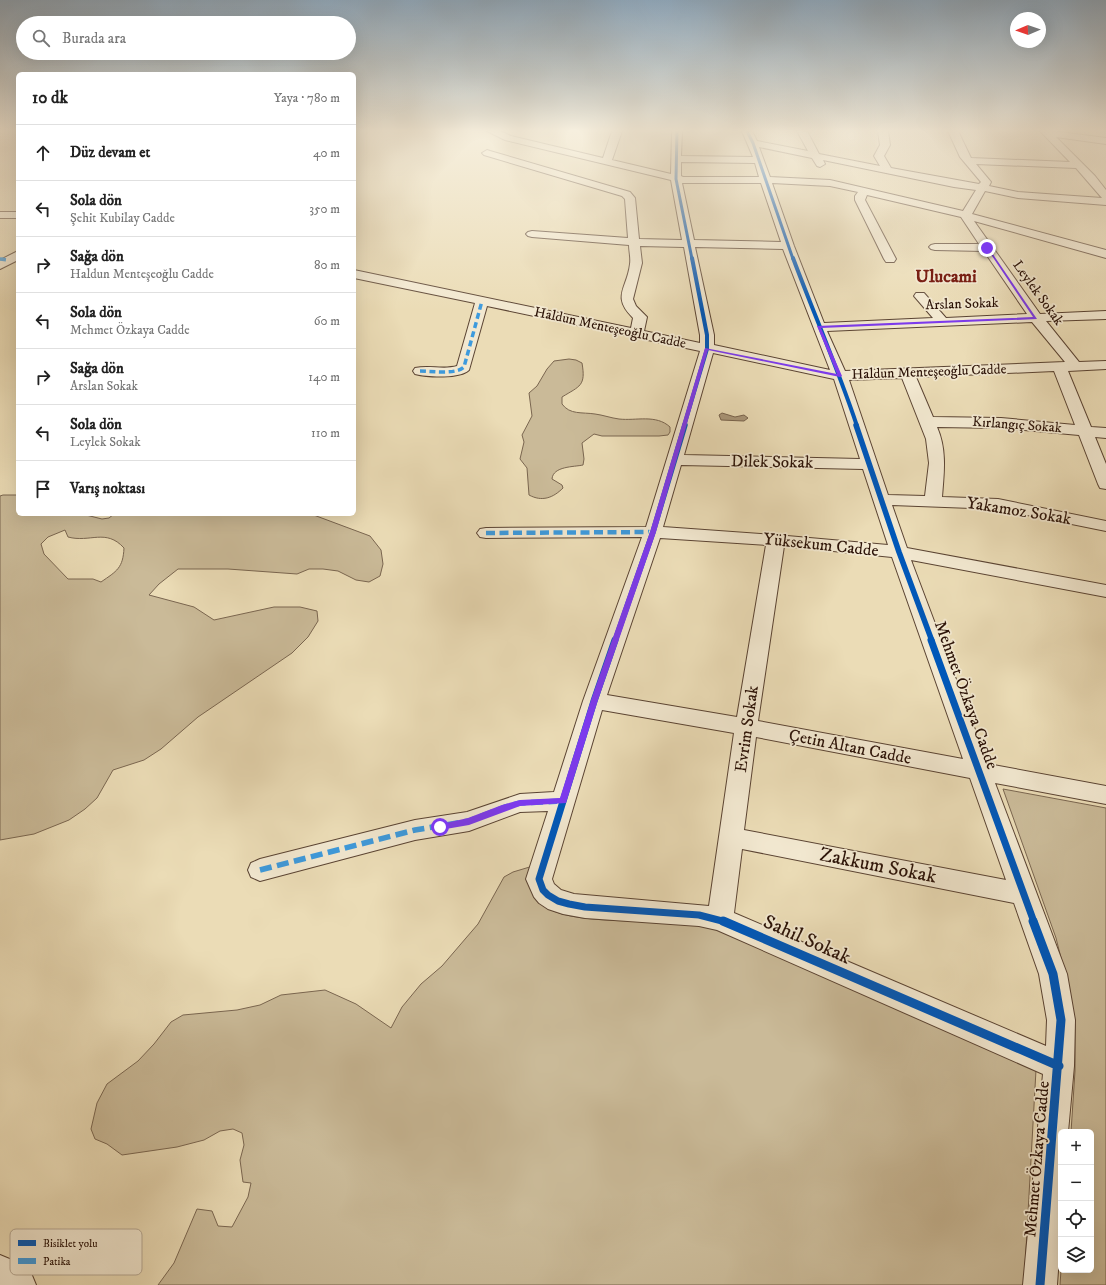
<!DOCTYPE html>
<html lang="tr">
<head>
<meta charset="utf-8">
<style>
	:root { --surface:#fff; --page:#f6f6f6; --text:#222; --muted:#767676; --line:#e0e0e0 }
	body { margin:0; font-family:"IM FELL DW Pica",serif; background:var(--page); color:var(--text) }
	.controls { position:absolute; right:12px; bottom:12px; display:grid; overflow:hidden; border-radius:6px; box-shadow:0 4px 16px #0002 }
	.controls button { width:36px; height:36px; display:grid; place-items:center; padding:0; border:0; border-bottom:1px solid var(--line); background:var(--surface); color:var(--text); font:20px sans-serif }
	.compass { position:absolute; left:1010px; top:12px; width:36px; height:36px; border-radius:50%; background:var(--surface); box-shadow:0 4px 16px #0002; rotate:268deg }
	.stop { position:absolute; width:12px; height:12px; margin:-9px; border:3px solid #7c3aed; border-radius:50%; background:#fff }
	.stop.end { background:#7c3aed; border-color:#fff; box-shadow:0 1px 4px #0008 }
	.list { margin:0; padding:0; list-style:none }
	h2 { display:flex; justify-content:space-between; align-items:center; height:52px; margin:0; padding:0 16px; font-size:17px }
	h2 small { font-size:13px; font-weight:400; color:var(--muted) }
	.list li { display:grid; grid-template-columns:26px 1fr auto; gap:12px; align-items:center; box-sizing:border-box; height:56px; padding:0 16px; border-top:1px solid var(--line) }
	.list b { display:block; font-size:15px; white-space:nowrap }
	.list p { margin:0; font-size:13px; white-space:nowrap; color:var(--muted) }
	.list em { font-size:13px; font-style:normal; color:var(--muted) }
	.icon { flex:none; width:22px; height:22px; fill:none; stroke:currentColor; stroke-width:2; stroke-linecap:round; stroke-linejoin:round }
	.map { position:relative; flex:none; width:1106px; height:1285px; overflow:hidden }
	.search { position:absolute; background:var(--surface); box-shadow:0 4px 16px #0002; left:16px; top:16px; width:340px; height:44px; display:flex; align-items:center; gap:10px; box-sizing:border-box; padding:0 14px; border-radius:22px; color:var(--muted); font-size:15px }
	.panel { position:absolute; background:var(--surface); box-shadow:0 4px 16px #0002; left:16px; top:72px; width:340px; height:444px; border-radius:6px }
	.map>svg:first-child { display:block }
	.green { fill:#caba98; stroke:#7a6650; fill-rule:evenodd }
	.water { fill:#aa977a; stroke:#77624c }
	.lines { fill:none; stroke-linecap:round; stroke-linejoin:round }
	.minor-casing { stroke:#5b4433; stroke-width:2 }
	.minor { fill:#f2e8d0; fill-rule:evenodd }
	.quiet-far3 { stroke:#3d9add; stroke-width:2.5; stroke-dasharray:5 2.5; stroke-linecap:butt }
	.quiet-far2 { stroke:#3d9add; stroke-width:3.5; stroke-dasharray:6 3.5; stroke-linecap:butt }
	.quiet-far1 { stroke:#3d9add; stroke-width:4.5; stroke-dasharray:9 4.5; stroke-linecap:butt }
	.quiet { stroke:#3d9add; stroke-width:5.5; stroke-dasharray:12 5.5; stroke-linecap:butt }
	.cycleway-far4-casing { stroke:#f2e8d0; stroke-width:4.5 }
	.cycleway-far3-casing { stroke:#f2e8d0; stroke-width:5.5 }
	.cycleway-far2-casing { stroke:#f2e8d0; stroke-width:8 }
	.cycleway-far1-casing { stroke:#f2e8d0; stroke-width:10 }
	.cycleway-casing { stroke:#f2e8d0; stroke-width:12 }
	.cycleway-far4 { stroke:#0057b8; stroke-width:3 }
	.cycleway-far3 { stroke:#0057b8; stroke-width:4 }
	.cycleway-far2 { stroke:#0057b8; stroke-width:5.5 }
	.cycleway-far1 { stroke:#0057b8; stroke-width:7 }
	.cycleway { stroke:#0057b8; stroke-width:9 }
	.route { fill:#7c3aed }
	.labels { text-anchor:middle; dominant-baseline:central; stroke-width:3.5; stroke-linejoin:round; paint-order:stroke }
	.far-street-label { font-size:14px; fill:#2b1207; stroke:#f2e8d0 }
	.street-label { font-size:17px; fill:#2b1207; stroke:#f2e8d0 }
	.far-district-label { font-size:18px; font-weight:bold; fill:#7a1f14; stroke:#f2e8d0 }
	.near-street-label { font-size:20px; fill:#2b1207; stroke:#f2e8d0 }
	.key { fill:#f2e8d0; stroke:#b6a894; stroke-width:1 }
	.key-label { font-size:11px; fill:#2b1207 }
</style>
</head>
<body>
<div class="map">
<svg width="1106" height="1285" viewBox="0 0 1106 1285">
	<rect width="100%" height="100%" fill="#ebdcb6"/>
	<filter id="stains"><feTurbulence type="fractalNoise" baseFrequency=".005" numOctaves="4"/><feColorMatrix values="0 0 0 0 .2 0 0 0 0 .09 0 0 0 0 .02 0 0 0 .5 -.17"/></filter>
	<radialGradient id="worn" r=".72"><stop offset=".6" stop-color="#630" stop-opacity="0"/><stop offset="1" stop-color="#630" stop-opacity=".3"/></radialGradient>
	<path class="green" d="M569,359L576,360L582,363C586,386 580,386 562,397V404C570,415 582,412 595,414C603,415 611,418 619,419C636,421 656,414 670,427V432L668,435L659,436H602L594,434L582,443L584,459L583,465C574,467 553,466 552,479L562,485L563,488C553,498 542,502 529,495L527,468L520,459L524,442L522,435L532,416L529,393L537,386L547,369L554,361Z
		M3,495H18V514H82L102,519L109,518L114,514H311L370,536L381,550L383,564L380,576L369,582L356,580L338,571L323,569H309L297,574L228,569H178L159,584L149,595L194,607L214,620L274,607H300L317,611L318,621L308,637L292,653L198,717L161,749L144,760L113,770L97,798L85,809L69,820L34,834L0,840V496ZM65,530L68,537C90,543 106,528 124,548C123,568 117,571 101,582L93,579H68L44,554L41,544L48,537Z
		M1003,789L1106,808V1285H1060L1061,1270H1091V1132H1071L1075,1071V1025L1068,986L1056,938Z
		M533,866C535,875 539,899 543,904C563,927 665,919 696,922C704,923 712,926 720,928L1036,1070L1024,1285H158L174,1263L197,1209L212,1211L218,1226L232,1227L248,1197L251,1183L243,1182L240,1160L244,1145L242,1133L233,1129L220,1131L204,1140L177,1147L122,1155L107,1144L95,1139L91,1129L97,1103L107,1084L138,1061L154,1044L171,1022L183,1015L237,1010L260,1005L281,995L325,990L356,1004L391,1028L402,1007L421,984L442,966L478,924L504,877L513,872Z"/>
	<path class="water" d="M722,413L735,417L744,415L748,418L744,421L721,420L719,415Z"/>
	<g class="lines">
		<defs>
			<path id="minor" d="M487,131H500L511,136L603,158L612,131H622L612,160L671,174L672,131H682L681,156L753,157L742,131H752L757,141L808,151L797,131H807L819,154L880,166L874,156L880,145L878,131H888L890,145L884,156L891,168L979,184L981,182L960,157L948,131H958L971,158L1070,162L1040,131H1052L1106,138V144L1056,137L1095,176L1106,190V205L1018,198L985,191L972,214L1106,250V258L974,221L1040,314L1106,311V319L1046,321L1079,362L1106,361V369L1068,371L1091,427L1106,428V438L1095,437L1106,464V489L1100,488L1098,484L1079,435L1001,428L937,427C947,450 944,472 942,497L998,499L1106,521V531L998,509L892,505L907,548L1106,585V597L911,560L988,764L1106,786V804L995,783L1067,974L1075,1020L1074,1066L1068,1132H1061V1228L1057,1285H1023L1043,1074L717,930L699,926L585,918L563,914L548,909L539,903L534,897L526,879L548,811L520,812L469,831L415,840L260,881L251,877L248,870L251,863L260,859L415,820L467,812L520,794L554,792L583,701L642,537L486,538L480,537L477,533L480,529L486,528L646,527L700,351L487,306L469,370C460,379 427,377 415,374L413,371L415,368C429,365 444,370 457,366L475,303L354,278V270L631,328L633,318C611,296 627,289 630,264C631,258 629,251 629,245L532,237L528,236L526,234L528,232L532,231L628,238L625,199L622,196L484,155L482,153L487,150L490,151L630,192L635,198L639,239L682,240L671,180L505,140ZM759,147L812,158L817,166L820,167L825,164L823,160L954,187L976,190L963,211L830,180L770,177ZM681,162L755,163L759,177H683L681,176ZM976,164L1076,168L1102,198L1018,192L989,186L991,182ZM682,183H761L781,242L694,240ZM772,183L830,186L858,192L855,196V200L884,259L886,262H894L896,259L865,200L867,195L961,217L979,244H935L931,245L929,247L931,249L935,250L984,251L1027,314L946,318L924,293H916L914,296L933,318L824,323L794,246ZM640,246L684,247L700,335V343L644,331L647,317L636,306L633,299L642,263ZM695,247L783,249L830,370L714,345V335ZM1032,322L1065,362L845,371L827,331ZM713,353L834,379L860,459L684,455ZM1054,371L1075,425L1001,418L933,417L916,377ZM902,378L926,439L929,463L925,496L888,495L849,380ZM681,465L863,469L888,545L776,535L663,527ZM660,538L766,545L737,717L607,695ZM784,546L892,557L963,759L758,721ZM602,710L734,733L709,906L574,894L561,890L554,884L552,879ZM756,737L970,778L1006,880L744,830ZM742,849L1014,903L1039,974L1047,1020L1046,1046L734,913Z
				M0,212H18V218H0Z
				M18,251V260L0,269V260Z
				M0,1255L12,1260L31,1273L36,1285H0Z"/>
		</defs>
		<use href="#minor" class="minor-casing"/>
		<use href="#minor" class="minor"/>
		<path class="quiet-far3" d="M0,259H4"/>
		<path class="quiet-far2" d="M0,259L9,260
			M420,371C431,371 456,375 464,367L482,301"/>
		<path class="quiet-far1" d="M486,533L653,532"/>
		<path class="quiet" d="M260,870L415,830L469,821L505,807L520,803L563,801"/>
		<defs>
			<path id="cycleway-far4" d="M677,131L676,179L692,259
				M747,131L753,143L793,259"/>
			<path id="cycleway-far3" d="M793,258C814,314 838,369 857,426
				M684,426L707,349V335L692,258"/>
			<path id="cycleway-far2" d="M856,425L899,552L932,641
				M615,641L653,532L685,425"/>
			<path id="cycleway-far1" d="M615,640L594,701L539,879L543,890L548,895L558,901L569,904L585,907L699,915L726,922
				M931,640L1034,922"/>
			<path id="cycleway" d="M723,921L1059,1066
				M1033,921L1053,974L1061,1020L1040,1285"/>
		</defs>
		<use href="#cycleway-far4" class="cycleway-far4-casing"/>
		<use href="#cycleway-far3" class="cycleway-far3-casing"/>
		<use href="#cycleway-far2" class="cycleway-far2-casing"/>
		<use href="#cycleway-far1" class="cycleway-far1-casing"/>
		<use href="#cycleway" class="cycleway-casing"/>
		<use href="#cycleway-far4" class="cycleway-far4"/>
		<use href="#cycleway-far3" class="cycleway-far3"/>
		<use href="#cycleway-far2" class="cycleway-far2"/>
		<use href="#cycleway-far1" class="cycleway-far1"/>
		<use href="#cycleway" class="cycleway"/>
	</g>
	<linearGradient id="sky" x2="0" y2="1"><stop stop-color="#8fa8bc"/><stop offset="0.42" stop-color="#f6efde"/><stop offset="1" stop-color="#f6efde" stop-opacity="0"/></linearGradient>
	<rect width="1106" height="311" fill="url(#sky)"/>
	<path class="route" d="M986,247H988L1037,319L821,328L842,376L840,377L708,350L656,532L598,700L566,803L520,806L469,825L440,830L437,829V825L468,818L502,805L520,800L560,798L591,700L650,532L705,348L837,374L817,326L1033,317Z"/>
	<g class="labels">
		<g class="far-street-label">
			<text transform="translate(1038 293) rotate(54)">Leylek Sokak</text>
			<text transform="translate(962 304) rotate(-2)">Arslan Sokak</text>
			<text transform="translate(610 328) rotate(12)">Haldun Menteşeoğlu Cadde</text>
			<text transform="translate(929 372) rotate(-2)">Haldun Menteşeoğlu Cadde</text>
			<text transform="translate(1017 425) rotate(4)">Kırlangıç Sokak</text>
		</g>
		<g class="street-label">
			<text transform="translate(772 462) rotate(1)">Dilek Sokak</text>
			<text transform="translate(1019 511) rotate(9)">Yakamoz Sokak</text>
			<text transform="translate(821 545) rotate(6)">Yüksekum Cadde</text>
			<text transform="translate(966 695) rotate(70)">Mehmet Özkaya Cadde</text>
			<text transform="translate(747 729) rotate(-82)">Evrim Sokak</text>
			<text transform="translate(850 747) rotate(11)">Çetin Altan Cadde</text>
			<text transform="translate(1037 1159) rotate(-85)">Mehmet Özkaya Cadde</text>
		</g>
		<g class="far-district-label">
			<text x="946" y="277">Ulucami</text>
		</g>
		<g class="near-street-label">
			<text transform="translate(878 866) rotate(11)">Zakkum Sokak</text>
			<text transform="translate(807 940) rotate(24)">Sahil Sokak</text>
		</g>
	</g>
	<rect x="10" y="1229" width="132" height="46" rx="6" class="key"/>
	<rect x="18" y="1240" width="18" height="6" fill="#0057b8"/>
	<rect x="18" y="1258" width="18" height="6" fill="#3d9add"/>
	<g class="key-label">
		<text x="43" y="1247">Bisiklet yolu</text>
		<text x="43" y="1265">Patika</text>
	</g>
	<rect width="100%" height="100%" filter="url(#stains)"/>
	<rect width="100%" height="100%" fill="url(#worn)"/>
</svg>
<div class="controls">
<button>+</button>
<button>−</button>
<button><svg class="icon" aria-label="locate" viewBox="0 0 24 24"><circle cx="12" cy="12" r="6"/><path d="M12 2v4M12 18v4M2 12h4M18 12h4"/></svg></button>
<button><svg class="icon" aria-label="layers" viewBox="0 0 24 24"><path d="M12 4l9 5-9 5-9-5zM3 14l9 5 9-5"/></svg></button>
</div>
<svg class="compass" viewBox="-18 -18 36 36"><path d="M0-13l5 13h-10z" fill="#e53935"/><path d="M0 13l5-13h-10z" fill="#767676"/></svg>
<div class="stop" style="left:440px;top:827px"></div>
<div class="stop end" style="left:987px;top:248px"></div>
<div class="search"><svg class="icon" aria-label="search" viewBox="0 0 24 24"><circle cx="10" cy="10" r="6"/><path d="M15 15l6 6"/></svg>Burada ara</div>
<section class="panel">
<h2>10 dk<small>Yaya · 780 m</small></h2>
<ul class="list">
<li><svg class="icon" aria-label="ahead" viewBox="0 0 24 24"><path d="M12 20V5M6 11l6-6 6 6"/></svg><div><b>Düz devam et</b></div><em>40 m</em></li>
<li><svg class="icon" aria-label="left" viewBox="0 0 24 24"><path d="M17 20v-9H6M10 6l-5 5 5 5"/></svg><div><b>Sola dön</b><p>Şehit Kubilay Cadde</p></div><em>350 m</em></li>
<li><svg class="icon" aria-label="right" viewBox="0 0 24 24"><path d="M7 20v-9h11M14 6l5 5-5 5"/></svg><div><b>Sağa dön</b><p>Haldun Menteşeoğlu Cadde</p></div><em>80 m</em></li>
<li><svg class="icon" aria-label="left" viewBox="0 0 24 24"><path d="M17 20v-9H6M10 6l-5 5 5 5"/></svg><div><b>Sola dön</b><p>Mehmet Özkaya Cadde</p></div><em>60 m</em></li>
<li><svg class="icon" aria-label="right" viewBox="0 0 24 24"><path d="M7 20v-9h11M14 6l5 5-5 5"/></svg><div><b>Sağa dön</b><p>Arslan Sokak</p></div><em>140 m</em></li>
<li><svg class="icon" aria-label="left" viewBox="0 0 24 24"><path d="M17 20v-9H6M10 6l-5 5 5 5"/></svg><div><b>Sola dön</b><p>Leylek Sokak</p></div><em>110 m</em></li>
<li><svg class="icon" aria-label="arrive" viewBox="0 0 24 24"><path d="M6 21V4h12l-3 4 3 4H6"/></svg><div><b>Varış noktası</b></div></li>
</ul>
</section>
</div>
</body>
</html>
